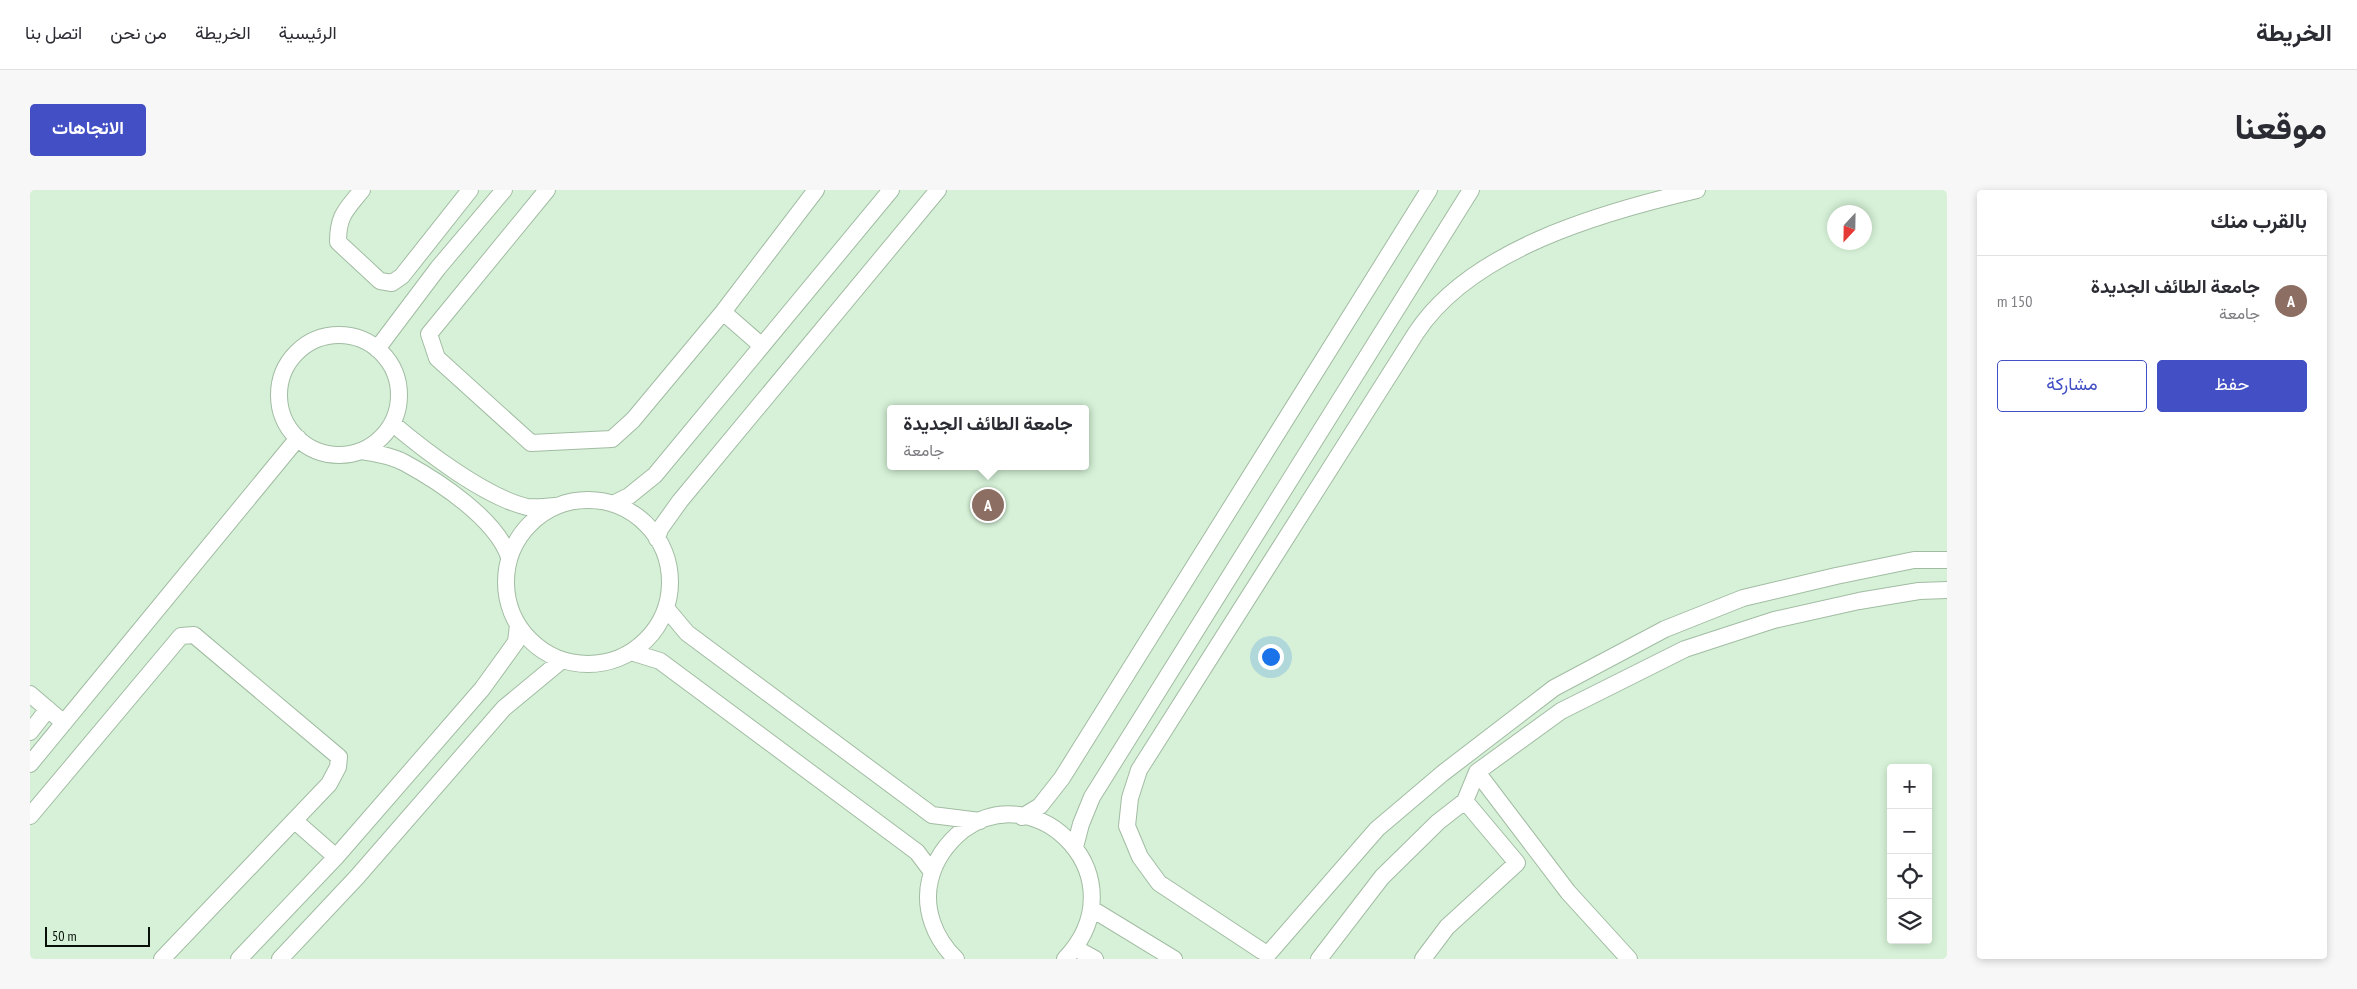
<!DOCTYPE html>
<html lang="ar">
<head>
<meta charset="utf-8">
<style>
	:root { --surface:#fff; --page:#f7f7f7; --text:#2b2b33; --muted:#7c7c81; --line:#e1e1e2; --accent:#434fc4 }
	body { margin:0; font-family:"PT Sans Narrow",Vazirmatn,sans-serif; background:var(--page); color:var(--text); direction:rtl }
	.controls { position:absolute; right:15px; bottom:15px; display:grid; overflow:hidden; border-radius:5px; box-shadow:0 2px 8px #0003 }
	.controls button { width:45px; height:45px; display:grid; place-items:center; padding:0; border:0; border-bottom:1px solid var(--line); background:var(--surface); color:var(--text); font:25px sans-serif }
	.compass { position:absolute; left:1797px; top:15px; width:45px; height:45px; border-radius:50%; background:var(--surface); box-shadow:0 2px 8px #0003; rotate:202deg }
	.scale { position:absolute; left:15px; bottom:12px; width:105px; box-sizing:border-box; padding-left:5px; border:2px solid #071008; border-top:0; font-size:14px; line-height:18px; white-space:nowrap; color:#071008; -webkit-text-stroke:4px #d6f1d7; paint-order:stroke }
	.you { position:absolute; left:1240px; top:466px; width:18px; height:18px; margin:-12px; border:4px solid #fff; border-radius:50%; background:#1a73e8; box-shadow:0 0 0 8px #1a73e833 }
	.badge { display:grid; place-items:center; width:32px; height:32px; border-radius:50%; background:var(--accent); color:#fff; font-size:16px; font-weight:700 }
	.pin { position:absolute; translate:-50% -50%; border:2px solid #fff; box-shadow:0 1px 5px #0006 }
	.popup { position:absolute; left:857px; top:215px; width:202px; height:65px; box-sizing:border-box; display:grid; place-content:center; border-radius:5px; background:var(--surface); filter:drop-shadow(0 1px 4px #0005); font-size:16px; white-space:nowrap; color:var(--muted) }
	.popup b { font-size:19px; color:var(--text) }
	.popup::after { content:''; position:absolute; left:50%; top:100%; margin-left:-10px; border:10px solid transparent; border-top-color:var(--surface) }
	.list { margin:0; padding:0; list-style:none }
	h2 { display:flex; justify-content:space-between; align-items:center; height:65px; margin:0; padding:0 20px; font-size:21px }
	h2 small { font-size:16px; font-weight:400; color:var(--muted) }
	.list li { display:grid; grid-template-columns:32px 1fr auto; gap:15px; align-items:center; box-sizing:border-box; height:90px; padding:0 20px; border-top:1px solid var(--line) }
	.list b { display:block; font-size:19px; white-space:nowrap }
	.list p { margin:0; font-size:16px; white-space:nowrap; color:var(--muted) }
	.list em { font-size:16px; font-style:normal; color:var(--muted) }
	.actions { display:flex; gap:10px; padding:15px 20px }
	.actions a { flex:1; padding:11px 0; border:1px solid var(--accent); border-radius:5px; text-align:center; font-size:18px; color:var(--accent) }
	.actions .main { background:var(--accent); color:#fff }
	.icon { flex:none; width:28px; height:28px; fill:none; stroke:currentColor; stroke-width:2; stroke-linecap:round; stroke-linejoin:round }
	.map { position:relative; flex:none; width:1917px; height:769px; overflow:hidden; direction:ltr; border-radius:5px }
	header { display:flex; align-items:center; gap:30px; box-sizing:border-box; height:70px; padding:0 25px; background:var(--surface); border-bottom:1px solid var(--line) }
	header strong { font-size:24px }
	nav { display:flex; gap:28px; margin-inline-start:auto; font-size:18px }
	.intro { display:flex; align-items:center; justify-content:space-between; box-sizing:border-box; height:120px; padding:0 30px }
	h1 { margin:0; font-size:35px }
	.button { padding:12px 22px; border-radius:5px; background:var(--accent); color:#fff; font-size:18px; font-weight:700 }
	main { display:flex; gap:30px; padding:0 30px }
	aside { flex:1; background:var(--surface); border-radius:5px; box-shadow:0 2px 8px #0003 }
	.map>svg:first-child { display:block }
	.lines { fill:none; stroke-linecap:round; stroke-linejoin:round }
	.minor-casing { stroke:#a2bca3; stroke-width:18 }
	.minor { stroke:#fff; stroke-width:16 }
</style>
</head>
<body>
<header>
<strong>الخريطة</strong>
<nav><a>الرئيسية</a><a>الخريطة</a><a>من نحن</a><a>اتصل بنا</a></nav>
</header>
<div class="intro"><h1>موقعنا</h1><a class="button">الاتجاهات</a></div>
<main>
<aside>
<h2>بالقرب منك<small></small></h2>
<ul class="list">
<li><span class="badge" style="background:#8d6e63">A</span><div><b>جامعة الطائف الجديدة</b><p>جامعة</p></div><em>150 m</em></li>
</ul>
<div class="actions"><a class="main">حفظ</a><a>مشاركة</a></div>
</aside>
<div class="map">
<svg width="1917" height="769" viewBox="0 0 1917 769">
	<rect width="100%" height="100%" fill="#d6f1d7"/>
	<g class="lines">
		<defs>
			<path id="minor" d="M332,0C316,20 308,25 308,52L350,91L362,93L372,86L440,0
				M517,0L399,144L407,168L501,253L582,249L603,230L693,122L786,0
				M1667,0C1573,22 1441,59 1386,143L1109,580L1100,608L1097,636L1110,667L1129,693L1232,761L1239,763L1347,639L1413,583L1524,498L1635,439L1713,408L1806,386L1884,370H1917
				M693,122L732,156
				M249 205a60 60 0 1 1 120 0a60 60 0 1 1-120 0Z
				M347,159L408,78L474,0
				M362,233C395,261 455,307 497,317C506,318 516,317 525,316
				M331,261C346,263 362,266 375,273C410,292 466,329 479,367
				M476 392a82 82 0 1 1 164 0a82 82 0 1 1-164 0Z
				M583,314L599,306L625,285L861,0
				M627,349L630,339L650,311L908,0
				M636,418L657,443L902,625L950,631
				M601,462L630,471L887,662L902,682
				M0,504L34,533
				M0,542L18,519
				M0,574L268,248
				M1447,582L1538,702L1599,769
				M0,626L151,446L164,445L309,567L308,577L299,594L132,769
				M992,627L1010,616L1032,588L1399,0
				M265,631L306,667
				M1045,657L1051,634L1062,607L1441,0
				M1062,719L1144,769
				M1045,758L1065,769
				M209,769L306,667L452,499L486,452L488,435
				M250,769L327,687L474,518L532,470
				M926,769C905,749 893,719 900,690C905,669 917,653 933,640C1009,584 1111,689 1035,769
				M1289,769L1352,687L1408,632L1435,611L1447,582L1531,521L1655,459L1744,430L1829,411L1889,401L1917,400
				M1393,769L1417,737L1487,673L1435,611"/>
		</defs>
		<use href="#minor" class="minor-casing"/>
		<use href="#minor" class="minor"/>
	</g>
</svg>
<div class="controls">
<button>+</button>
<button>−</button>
<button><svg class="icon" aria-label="locate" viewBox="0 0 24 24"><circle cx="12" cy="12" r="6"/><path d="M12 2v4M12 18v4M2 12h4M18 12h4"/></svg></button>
<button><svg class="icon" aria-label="layers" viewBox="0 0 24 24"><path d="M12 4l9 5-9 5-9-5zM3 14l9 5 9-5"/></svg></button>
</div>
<svg class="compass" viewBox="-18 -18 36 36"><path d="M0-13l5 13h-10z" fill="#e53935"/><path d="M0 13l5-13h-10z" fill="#7c7c81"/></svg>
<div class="scale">50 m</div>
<div class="you"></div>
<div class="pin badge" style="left:958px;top:315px;background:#8d6e63">A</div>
<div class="popup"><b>جامعة الطائف الجديدة</b>جامعة</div>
</div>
</main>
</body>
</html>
